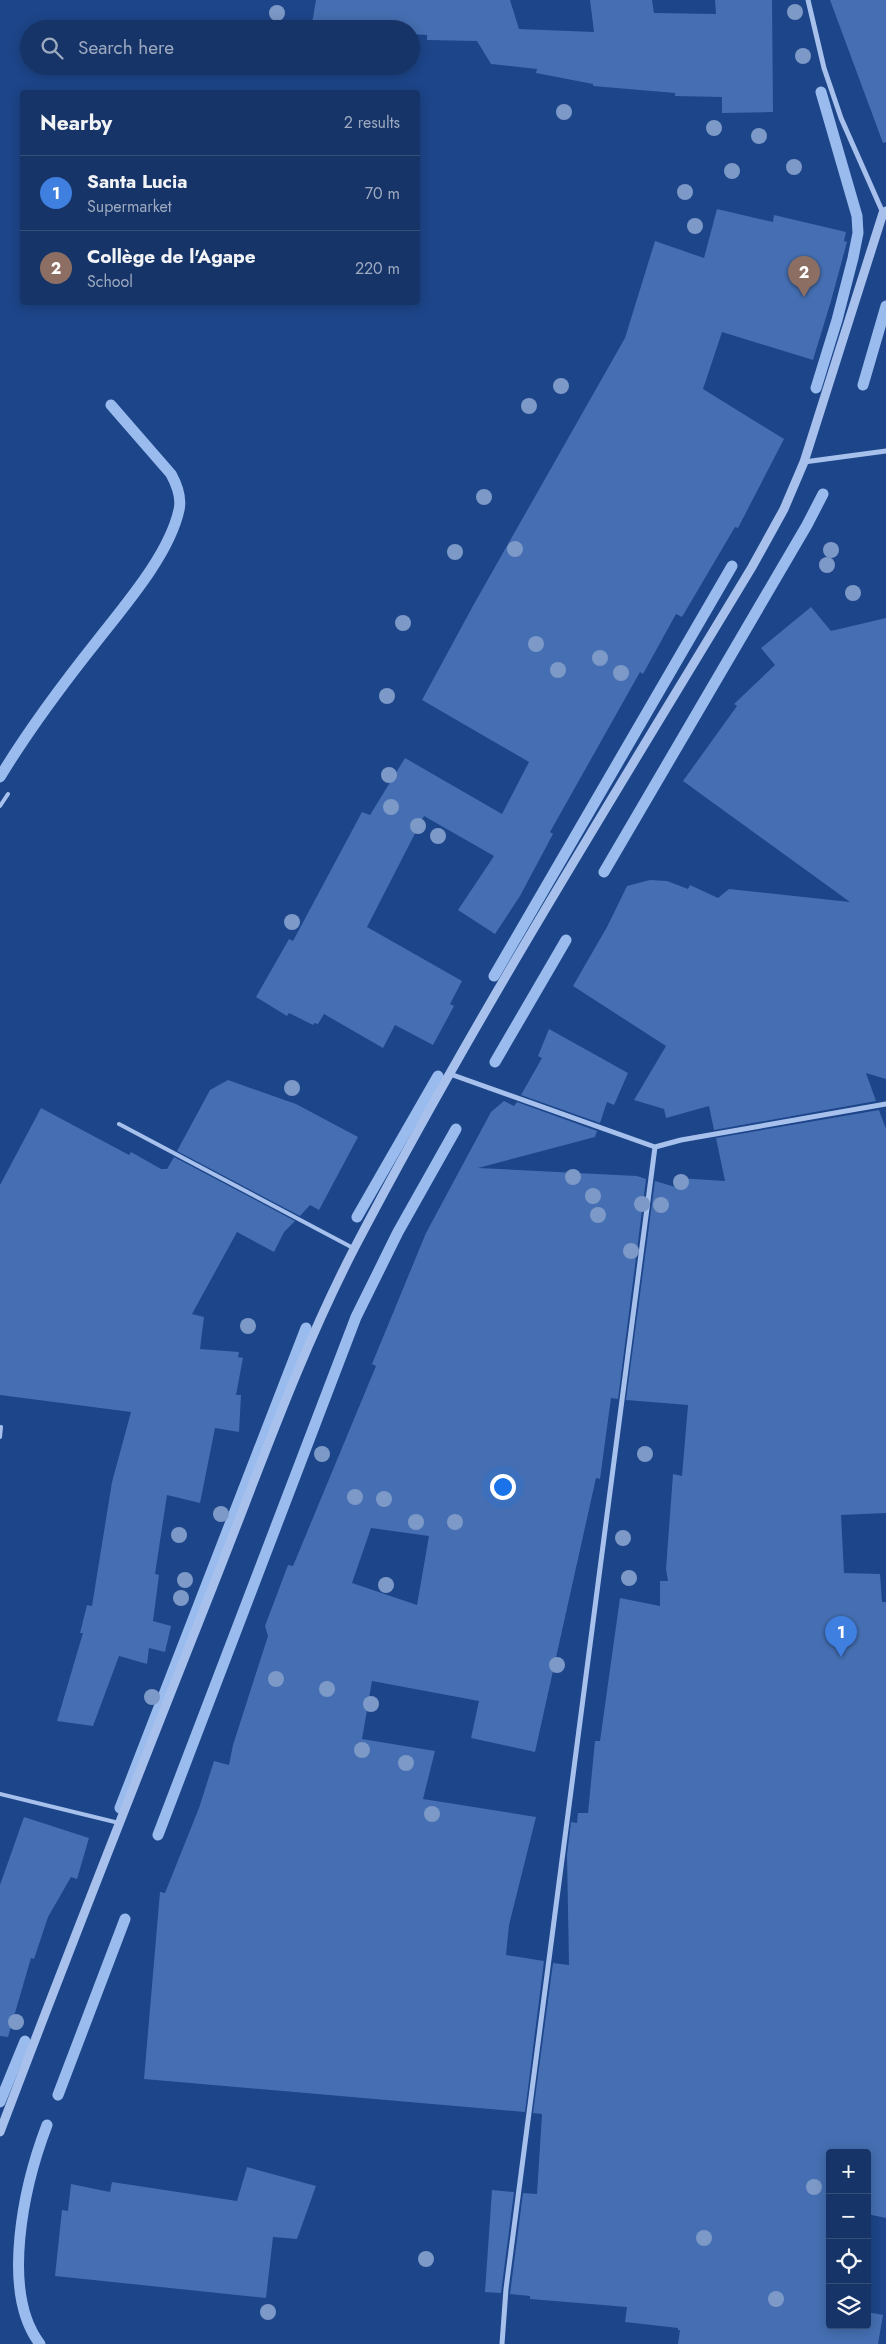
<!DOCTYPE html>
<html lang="en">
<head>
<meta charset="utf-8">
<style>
	:root { --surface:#163467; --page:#1f3c6d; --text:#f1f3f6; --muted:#9eaac0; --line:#354f7b; --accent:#8abfa5 }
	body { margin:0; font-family:Jost,sans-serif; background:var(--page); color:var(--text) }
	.controls { position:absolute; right:15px; bottom:15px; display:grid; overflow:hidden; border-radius:5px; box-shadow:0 2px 12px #0003 }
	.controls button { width:45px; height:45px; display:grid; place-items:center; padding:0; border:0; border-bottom:1px solid var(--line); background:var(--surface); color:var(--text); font:25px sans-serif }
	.you { position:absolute; left:502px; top:1486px; width:18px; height:18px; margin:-12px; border:4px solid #fff; border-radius:50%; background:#1a73e8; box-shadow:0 0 0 8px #1a73e833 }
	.badge { display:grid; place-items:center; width:32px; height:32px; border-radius:50%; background:var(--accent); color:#fff; font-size:16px; font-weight:700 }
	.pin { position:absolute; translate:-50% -41px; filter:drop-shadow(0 1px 2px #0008) }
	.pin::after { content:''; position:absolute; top:26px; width:18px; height:15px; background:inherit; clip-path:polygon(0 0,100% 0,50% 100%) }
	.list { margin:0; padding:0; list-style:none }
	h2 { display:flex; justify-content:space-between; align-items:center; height:65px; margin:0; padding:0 20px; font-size:21px }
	h2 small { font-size:16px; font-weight:400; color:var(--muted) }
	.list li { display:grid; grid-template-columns:32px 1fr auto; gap:15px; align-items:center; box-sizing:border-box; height:75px; padding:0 20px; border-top:1px solid var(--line) }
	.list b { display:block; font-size:19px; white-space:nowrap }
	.list p { margin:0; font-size:16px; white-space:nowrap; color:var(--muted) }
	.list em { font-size:16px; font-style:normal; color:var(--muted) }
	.icon { flex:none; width:28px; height:28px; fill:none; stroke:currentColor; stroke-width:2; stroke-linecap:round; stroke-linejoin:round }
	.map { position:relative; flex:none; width:886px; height:2344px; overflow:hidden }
	.search { position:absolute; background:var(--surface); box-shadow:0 2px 12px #0003; left:20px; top:20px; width:400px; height:55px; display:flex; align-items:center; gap:12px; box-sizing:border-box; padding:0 18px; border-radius:28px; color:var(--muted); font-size:19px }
	.panel { position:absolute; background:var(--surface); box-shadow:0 2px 12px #0003; left:20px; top:90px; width:400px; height:215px; border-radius:5px }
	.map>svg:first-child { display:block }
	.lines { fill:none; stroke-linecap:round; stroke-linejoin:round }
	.stream { stroke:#9abbed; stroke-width:11 }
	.building { fill:#456fb2; fill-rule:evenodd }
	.service { stroke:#a7c1ec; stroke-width:4 }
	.minor { stroke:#a7c1ec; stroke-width:5 }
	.tertiary { stroke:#a7c1ec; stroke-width:9 }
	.tree { fill:#7d99c7 }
</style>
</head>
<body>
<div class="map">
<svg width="886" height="2344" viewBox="0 0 886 2344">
	<rect width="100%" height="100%" fill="#1d4589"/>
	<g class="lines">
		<path class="stream" d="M863,385L886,306
			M816,388L837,320L853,258L858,233L857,216L821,92
			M0,777C29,729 62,685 97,641C125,605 169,555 179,510C182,497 177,485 171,474L111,405
			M604,872L807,525L823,494
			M494,976L732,566
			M495,1062L566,940
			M357,1217L438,1076
			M120,1808L306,1328
			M158,1835L356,1317L398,1232L456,1129
			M58,2095L125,1919
			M0,2102L25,2041
			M40,2344C0,2292 24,2185 47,2125"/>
	</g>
	<path class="building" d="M316,0H510L519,29L594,32L590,0H652L654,13L716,14L715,0H772L773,112L722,113V97L675,96V93L593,86V84L536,73L537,69L491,64L477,41L427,40V35L411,34V29H311Z
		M830,0H886V142L883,143Z
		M717,209L773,222L774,215L846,232L844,241L847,242L831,301L813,360L722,332L703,389L784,439L738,528L735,527L682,617L676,614L643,674L640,672L550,832L553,834L520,896L495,934L458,910L494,856L424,816L367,927L462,981L450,1004L454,1006L433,1045L395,1025L383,1048L324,1014L318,1024L314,1023L313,1025L289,1013L287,1016L256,997L289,939L293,941L362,812L370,815L405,758L502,814L529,762L422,700L474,604L625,338L655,241L704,258Z
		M811,607L831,631L886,618V1079L866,1073L876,1101L714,1130L709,1106L666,1118L664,1109L634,1100L666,1046L573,986L607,927L627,886L650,880L667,881L688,889L690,885L718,898L729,889L850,902L683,781L737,706L734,704L775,665L761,648Z
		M549,1029L628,1073L614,1105L607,1102L600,1123L521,1095L542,1058L538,1056Z
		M228,1080L296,1104L358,1137L319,1210L310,1205L300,1216L177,1151L210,1090Z
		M504,1101L514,1106L517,1102L597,1131L595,1137L478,1168L637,1176L646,1179L618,1399L611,1398L600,1479L596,1478L535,1752L471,1738L479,1701L372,1681L362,1739L435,1751L423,1799L536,1817L509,1925L506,1955L544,1961L525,2112L144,2079L160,1892L165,1893L199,1808L214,1761L229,1765L233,1745L268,1636L265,1626L288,1565L293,1566L376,1366L372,1364L426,1233L491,1112ZM371,1528L429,1536L417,1605L352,1583Z
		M41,1108L129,1155L131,1152L161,1169H167L174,1157L295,1221L284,1232L274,1252L237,1232L192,1314L204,1317L200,1349L239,1352L238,1357L243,1358L236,1395H241L239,1432L215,1428L200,1503L167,1495L155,1574L159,1575L153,1621L171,1626L165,1652L149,1648L147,1664L119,1656L93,1726L57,1721L83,1633H80L87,1605L92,1606L112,1482L131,1412L0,1395V1185Z
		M879,1110L886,1129V1513L841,1515L844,1573L880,1574L882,1602H886V2218L867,2214V2153H830V2325H867V2312L883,2315L878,2344H678L680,2330H678V2328L625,2322L627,2307L530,2299V2296L510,2294L523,2193L537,2194L542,2114L533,2113L553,1963L569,1965L567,1855L571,1822L577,1823L578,1813H588L595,1741H600L620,1598L660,1606V1581H668L666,1569L673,1474L682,1476L688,1405L626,1400L655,1181L682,1189L679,1178L725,1181L716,1138Z
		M24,1817L89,1838L77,1879L71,1877L48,1917L34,1959L31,1958L8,2037L0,2036V1885Z
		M247,2167L316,2186L297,2239L273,2237L266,2298L55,2276L62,2210L68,2211L71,2184L110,2192L112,2182L237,2201Z
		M492,2190L514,2192L501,2293L485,2292Z"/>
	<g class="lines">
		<path class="service" d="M0,806L8,794
			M119,1124L355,1249
			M0,1437L1,1427
			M0,1794L119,1823"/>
		<path class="minor" d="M808,0L824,68L841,118L883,213
			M804,462L886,451
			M450,1074L655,1147L681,1140L886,1104
			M502,2344L506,2289L655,1147"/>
		<path class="tertiary" d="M0,2132C69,1949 141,1768 213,1586C258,1473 299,1355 355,1247C477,1014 617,791 752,567L784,509L804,462L883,213L886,211"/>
	</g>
	<g class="tree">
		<circle cx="795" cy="12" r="8"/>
		<circle cx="277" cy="13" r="8"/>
		<circle cx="803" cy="56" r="8"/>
		<circle cx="564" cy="112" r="8"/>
		<circle cx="714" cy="128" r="8"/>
		<circle cx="759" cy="136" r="8"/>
		<circle cx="794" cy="167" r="8"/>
		<circle cx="732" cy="171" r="8"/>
		<circle cx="685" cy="192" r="8"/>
		<circle cx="695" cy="226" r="8"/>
		<circle cx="561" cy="386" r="8"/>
		<circle cx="529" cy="406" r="8"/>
		<circle cx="484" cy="497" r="8"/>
		<circle cx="515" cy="549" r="8"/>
		<circle cx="831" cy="550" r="8"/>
		<circle cx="455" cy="552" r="8"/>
		<circle cx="827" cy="565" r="8"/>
		<circle cx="853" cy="593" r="8"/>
		<circle cx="403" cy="623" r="8"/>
		<circle cx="536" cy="644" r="8"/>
		<circle cx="600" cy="658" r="8"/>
		<circle cx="558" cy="670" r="8"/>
		<circle cx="621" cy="673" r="8"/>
		<circle cx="387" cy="696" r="8"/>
		<circle cx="389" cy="775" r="8"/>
		<circle cx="391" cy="807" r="8"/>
		<circle cx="418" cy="826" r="8"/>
		<circle cx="438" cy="836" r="8"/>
		<circle cx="292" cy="922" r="8"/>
		<circle cx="292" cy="1088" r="8"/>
		<circle cx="573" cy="1177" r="8"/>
		<circle cx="681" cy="1182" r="8"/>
		<circle cx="593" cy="1196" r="8"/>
		<circle cx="642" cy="1204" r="8"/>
		<circle cx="661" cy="1205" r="8"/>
		<circle cx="598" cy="1215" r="8"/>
		<circle cx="631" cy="1251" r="8"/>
		<circle cx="248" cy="1326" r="8"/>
		<circle cx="322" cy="1454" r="8"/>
		<circle cx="645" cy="1454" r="8"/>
		<circle cx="355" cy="1497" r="8"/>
		<circle cx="384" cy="1499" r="8"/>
		<circle cx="221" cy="1514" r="8"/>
		<circle cx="416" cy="1522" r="8"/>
		<circle cx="455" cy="1522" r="8"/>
		<circle cx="179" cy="1535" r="8"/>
		<circle cx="623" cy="1538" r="8"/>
		<circle cx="629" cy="1578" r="8"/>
		<circle cx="185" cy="1580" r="8"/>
		<circle cx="386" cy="1585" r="8"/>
		<circle cx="181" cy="1598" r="8"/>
		<circle cx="557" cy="1665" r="8"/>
		<circle cx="276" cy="1679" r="8"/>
		<circle cx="327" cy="1689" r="8"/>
		<circle cx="152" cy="1697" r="8"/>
		<circle cx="371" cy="1704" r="8"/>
		<circle cx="362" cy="1750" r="8"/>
		<circle cx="406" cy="1763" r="8"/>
		<circle cx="432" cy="1814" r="8"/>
		<circle cx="16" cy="2022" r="8"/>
		<circle cx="814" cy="2187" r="8"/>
		<circle cx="704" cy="2238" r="8"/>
		<circle cx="426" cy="2259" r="8"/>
		<circle cx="776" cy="2299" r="8"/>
		<circle cx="268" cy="2312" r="8"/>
	</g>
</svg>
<div class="controls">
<button>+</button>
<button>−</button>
<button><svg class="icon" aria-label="locate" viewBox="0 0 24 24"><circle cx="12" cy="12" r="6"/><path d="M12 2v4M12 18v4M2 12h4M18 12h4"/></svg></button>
<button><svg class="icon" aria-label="layers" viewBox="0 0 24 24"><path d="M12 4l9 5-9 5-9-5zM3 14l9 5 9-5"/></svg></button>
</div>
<div class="you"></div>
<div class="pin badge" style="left:841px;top:1657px;background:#3f7fe0">1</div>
<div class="pin badge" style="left:804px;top:297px;background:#8d6e63">2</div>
<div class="search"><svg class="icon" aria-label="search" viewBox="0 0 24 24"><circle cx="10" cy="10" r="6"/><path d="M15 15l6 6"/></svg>Search here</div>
<section class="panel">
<h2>Nearby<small>2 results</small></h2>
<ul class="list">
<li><span class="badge" style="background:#3f7fe0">1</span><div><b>Santa Lucia</b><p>Supermarket</p></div><em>70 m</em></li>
<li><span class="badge" style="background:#8d6e63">2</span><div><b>Collège de l'Agape</b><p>School</p></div><em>220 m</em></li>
</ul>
</section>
</div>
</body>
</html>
